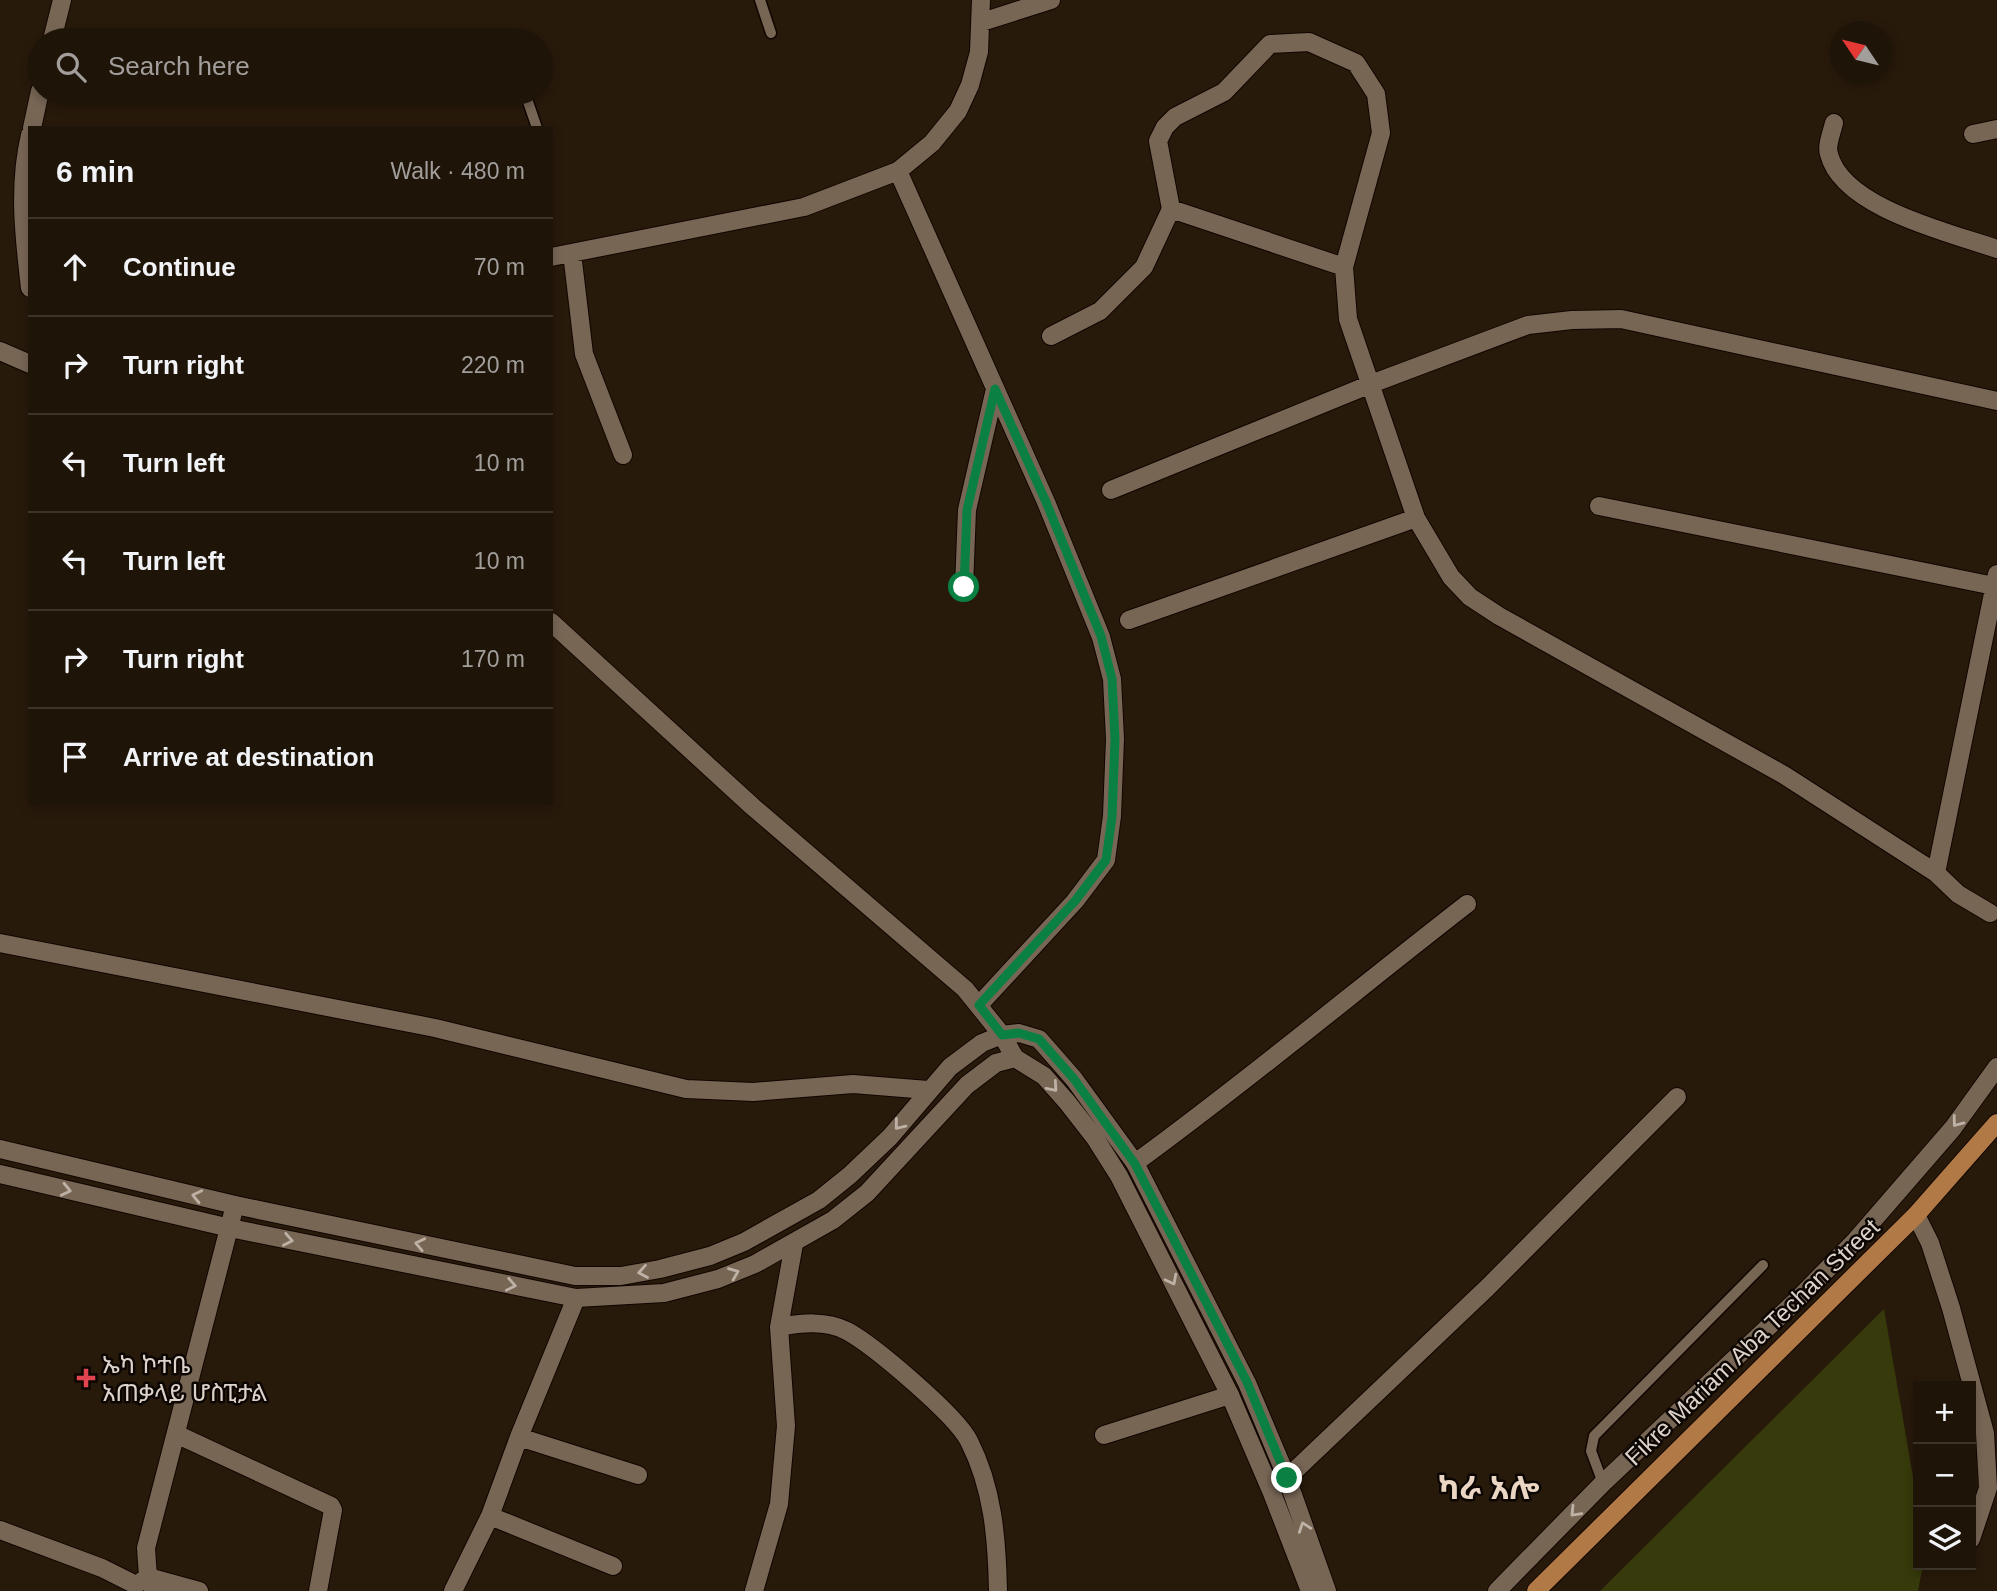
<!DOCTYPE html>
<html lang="en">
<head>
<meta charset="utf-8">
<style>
	:root { --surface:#1e1408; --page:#2b2116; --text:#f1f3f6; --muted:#a19e9c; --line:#3c3329 }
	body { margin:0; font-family:Helvetica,"Noto Sans Ethiopic",sans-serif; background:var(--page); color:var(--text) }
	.controls { position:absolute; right:21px; bottom:21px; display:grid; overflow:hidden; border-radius:0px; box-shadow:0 4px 10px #0003 }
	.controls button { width:63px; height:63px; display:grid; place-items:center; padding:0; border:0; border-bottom:2px solid var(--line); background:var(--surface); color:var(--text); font:35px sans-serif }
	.compass { position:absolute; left:1829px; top:21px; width:63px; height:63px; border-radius:50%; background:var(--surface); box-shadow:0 4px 10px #0003; rotate:305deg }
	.stop { position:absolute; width:21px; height:21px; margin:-16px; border:5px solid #0b8043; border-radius:50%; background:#fff }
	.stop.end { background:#0b8043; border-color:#fff; box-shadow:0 2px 7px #0008 }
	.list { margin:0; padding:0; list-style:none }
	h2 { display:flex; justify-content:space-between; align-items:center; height:91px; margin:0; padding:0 28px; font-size:30px }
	h2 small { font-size:23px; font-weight:400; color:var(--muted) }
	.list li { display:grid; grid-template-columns:46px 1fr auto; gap:21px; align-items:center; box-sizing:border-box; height:98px; padding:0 28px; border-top:2px solid var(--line) }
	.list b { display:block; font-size:26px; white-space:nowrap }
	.list em { font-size:23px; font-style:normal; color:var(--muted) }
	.icon { flex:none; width:38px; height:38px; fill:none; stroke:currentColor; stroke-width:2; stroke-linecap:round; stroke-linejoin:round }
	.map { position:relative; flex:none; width:1997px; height:1591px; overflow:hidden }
	.search { position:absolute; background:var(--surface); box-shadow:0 4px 10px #0003; left:28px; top:28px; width:525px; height:77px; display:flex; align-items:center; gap:18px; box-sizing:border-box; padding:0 24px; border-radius:38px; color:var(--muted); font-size:26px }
	.panel { position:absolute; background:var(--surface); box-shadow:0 4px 10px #0003; left:28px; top:126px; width:525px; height:679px; border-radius:0px }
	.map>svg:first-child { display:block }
	.green { fill:#373a0b }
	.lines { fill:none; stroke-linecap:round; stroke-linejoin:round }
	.lane-casing { stroke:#110500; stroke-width:13 }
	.street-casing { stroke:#110500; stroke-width:20 }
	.secondary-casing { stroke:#110500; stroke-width:20 }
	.primary-casing { stroke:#110500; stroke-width:20 }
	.lane { stroke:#786655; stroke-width:10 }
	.street { stroke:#786655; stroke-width:18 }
	.secondary { stroke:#786655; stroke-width:18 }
	.primary { stroke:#b17945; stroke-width:18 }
	.oneway { stroke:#beb2a6 }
	.route { stroke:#0b8043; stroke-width:9 }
	.health-dot { fill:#e0444e; stroke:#0c0603; stroke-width:2.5 }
	.labels { text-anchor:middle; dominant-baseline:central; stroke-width:5; stroke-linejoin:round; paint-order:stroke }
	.street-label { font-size:24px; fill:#dcd2c9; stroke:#0c0603 }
	.poi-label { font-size:24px; fill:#dcd2c9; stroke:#0c0603; text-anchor:start }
	.district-label { font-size:32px; font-weight:bold; fill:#ead6c3; stroke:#0c0603 }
</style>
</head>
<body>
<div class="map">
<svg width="1997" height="1591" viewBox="0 0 1997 1591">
	<rect width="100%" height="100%" fill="#281a0b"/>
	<path class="green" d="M1884,1309L1918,1506V1565H1923L1918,1591H1600Z"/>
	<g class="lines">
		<defs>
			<path id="lane" d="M760,0L771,33
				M504,36L506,40
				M525,93L537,128
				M1603,1483L1591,1451L1594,1436L1763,1265"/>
			<path id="street" d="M982,22L1051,0
				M52,40L62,0
				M1834,123C1832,132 1826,146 1829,154C1842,208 1951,233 1997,249
				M32,128L40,91
				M1973,134L1997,129
				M30,135C18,185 24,237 30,288
				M898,171L1046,502L1101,637L1112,679L1115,739L1112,816L1106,860L1075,901L979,1005
				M1171,209L1344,267
				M572,253L584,354L623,455
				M551,257L804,207L898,171L932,143L958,111L970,85L979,52L981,0
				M1051,336L1100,311L1144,267L1171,209L1158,141L1165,127L1175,117L1224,92L1270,44L1309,42L1356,63L1376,94L1381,133L1344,267L1348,319L1416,518
				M0,351L30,364
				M1111,490L1371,384L1528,325L1572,320L1621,319L1997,401
				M1599,506L1994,586
				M964,587L967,510L995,389
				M1129,620L1416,518L1451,577L1470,597L1499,616L1784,775L1936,873
				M551,622L753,807L965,989L1002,1035L1015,1058
				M1990,913L1958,894L1936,873L1997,574
				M0,943L435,1028L686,1089L753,1092L853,1084L928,1090
				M1135,1163C1248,1081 1356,990 1467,904
				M1916,1215L1930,1243L1951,1308L1985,1433L1988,1488L1971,1539
				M779,1327C801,1323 826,1320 847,1331C873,1345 956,1415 969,1441C993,1488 997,1539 998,1591
				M176,1434L331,1506L333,1510L318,1591
				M1104,1435L1230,1395
				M519,1437L638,1475
				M1287,1478L1488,1287L1677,1097
				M490,1516L613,1566
				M0,1530L102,1568L136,1585
				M142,1581L148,1577L199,1591
				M154,1591L148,1577L146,1548L235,1205
				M453,1591L490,1516L519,1437L576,1298
				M754,1591L779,1504L786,1426L779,1327L794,1244"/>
			<path id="secondary" d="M0,1149L235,1205L575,1276H621L660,1269L710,1256L744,1242L819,1200L850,1175L890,1137L950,1067L982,1043L1002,1035L1019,1033L1039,1039L1074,1079L1135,1163L1247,1383L1287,1478L1327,1591
				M0,1174L230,1228L576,1298L664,1293L718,1279L755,1264L833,1220L867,1193L967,1085L996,1063L1015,1058L1044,1076L1067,1102L1095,1138L1119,1176L1230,1395L1272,1493L1310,1591
				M1497,1591L1603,1483L1798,1299L1856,1240L1953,1128L1997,1067"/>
			<path id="primary" d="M1536,1591L1916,1215L1997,1123"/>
		</defs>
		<use href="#lane" class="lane-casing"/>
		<use href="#street" class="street-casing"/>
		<use href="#secondary" class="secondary-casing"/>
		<use href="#primary" class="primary-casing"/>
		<use href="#lane" class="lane"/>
		<use href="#street" class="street"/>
		<use href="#secondary" class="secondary"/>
		<use href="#primary" class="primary"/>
	</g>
	<defs><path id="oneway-chevron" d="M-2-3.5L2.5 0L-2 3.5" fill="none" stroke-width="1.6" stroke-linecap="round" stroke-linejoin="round" transform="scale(1.75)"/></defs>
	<g class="oneway">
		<use href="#oneway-chevron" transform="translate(1053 1087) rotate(49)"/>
		<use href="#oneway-chevron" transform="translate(1957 1122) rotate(127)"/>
		<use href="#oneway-chevron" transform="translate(899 1125) rotate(129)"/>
		<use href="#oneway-chevron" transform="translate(66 1190) rotate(13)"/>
		<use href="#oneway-chevron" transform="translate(197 1196) rotate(-167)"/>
		<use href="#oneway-chevron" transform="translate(288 1240) rotate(11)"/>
		<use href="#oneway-chevron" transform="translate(420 1244) rotate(-168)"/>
		<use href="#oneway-chevron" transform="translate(643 1272) rotate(170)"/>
		<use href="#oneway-chevron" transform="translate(734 1273) rotate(-22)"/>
		<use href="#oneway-chevron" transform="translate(1172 1280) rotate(63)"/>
		<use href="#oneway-chevron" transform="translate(511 1285) rotate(11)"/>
		<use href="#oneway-chevron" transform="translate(1575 1512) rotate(134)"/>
		<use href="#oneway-chevron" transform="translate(1304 1527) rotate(-109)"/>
	</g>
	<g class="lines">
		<path class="route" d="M964,587L967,510L995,389L1046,502L1101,636L1112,679L1115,739L1112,817L1106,860L1075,901L979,1005L1002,1035L1019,1033L1039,1039L1074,1079L1135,1164L1247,1382L1287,1478"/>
	</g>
	<path class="health-dot" d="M82.5 1367.5h7v7h7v7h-7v7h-7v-7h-7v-7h7z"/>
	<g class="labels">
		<g class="street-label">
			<text transform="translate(1752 1342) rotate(-44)">Fikre Mariam Aba Techan Street</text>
		</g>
		<g class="poi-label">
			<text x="102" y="1364">ኤካ ኮተቤ<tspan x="102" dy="28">አጠቃላይ ሆስፒታል</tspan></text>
		</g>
		<g class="district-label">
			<text x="1489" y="1488">ካራ አሎ</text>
		</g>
	</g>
</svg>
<div class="controls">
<button>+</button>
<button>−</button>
<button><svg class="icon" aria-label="layers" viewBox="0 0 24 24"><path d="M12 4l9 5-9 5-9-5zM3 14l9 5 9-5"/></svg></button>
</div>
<svg class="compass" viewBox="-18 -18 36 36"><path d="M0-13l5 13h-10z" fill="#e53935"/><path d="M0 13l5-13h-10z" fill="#a19e9c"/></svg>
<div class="stop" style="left:964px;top:587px"></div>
<div class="stop end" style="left:1287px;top:1478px"></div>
<div class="search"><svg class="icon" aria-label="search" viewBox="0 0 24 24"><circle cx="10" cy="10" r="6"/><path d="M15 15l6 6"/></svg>Search here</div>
<section class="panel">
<h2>6 min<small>Walk · 480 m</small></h2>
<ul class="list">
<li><svg class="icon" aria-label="ahead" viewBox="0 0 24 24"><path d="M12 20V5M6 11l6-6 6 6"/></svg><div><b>Continue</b></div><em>70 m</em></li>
<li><svg class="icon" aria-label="right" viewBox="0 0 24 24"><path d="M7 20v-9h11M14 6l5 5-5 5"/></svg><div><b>Turn right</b></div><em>220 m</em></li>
<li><svg class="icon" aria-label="left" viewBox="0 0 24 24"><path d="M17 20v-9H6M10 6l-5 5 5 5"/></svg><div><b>Turn left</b></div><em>10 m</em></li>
<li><svg class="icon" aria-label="left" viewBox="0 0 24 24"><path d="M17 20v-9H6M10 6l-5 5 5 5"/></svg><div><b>Turn left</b></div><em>10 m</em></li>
<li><svg class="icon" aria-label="right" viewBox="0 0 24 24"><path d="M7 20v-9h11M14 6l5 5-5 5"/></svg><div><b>Turn right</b></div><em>170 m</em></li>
<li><svg class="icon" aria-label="arrive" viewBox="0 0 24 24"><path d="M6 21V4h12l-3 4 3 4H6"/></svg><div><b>Arrive at destination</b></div></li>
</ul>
</section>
</div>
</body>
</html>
